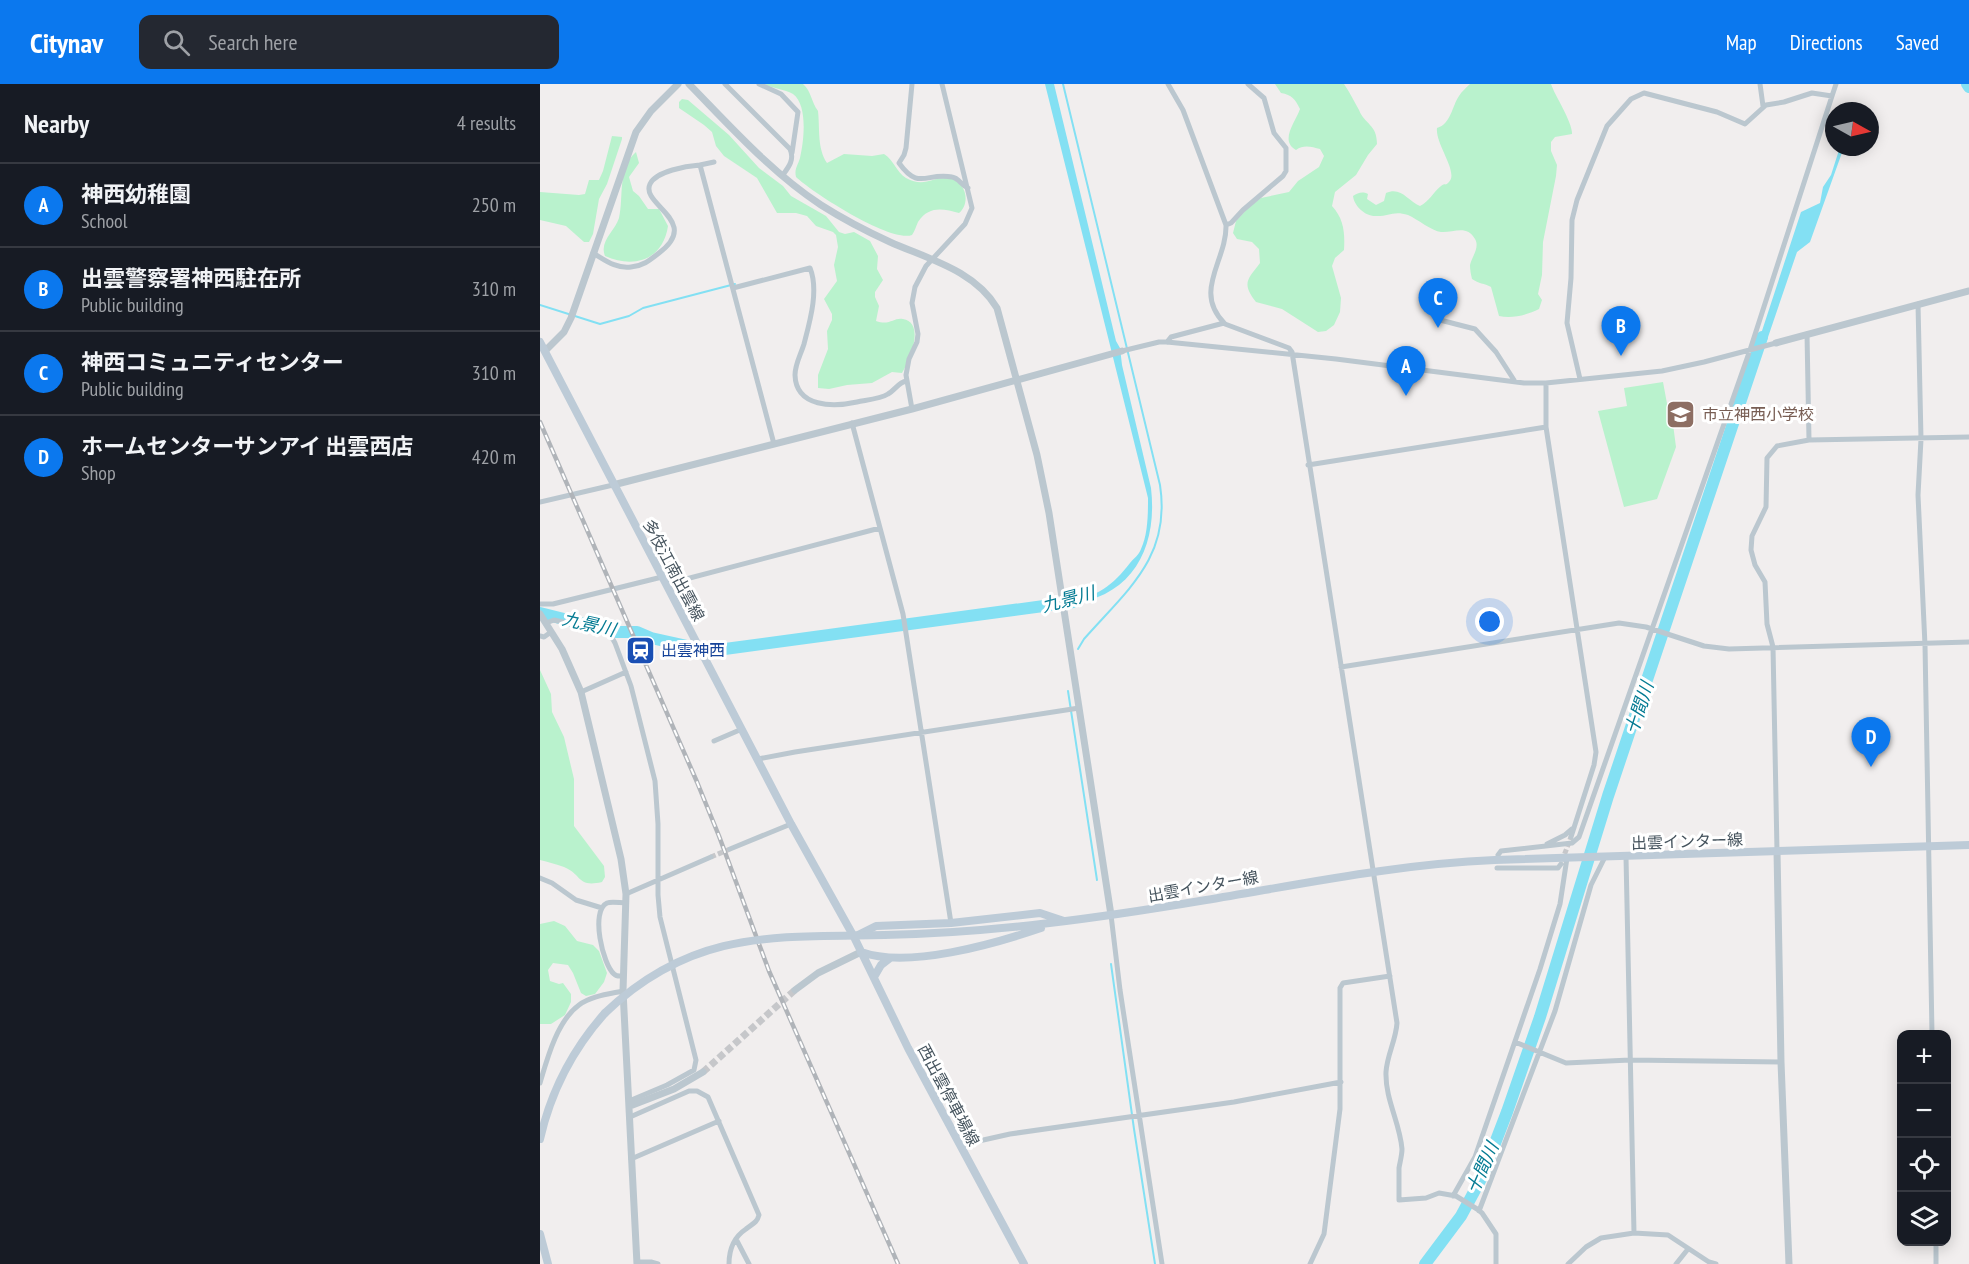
<!DOCTYPE html>
<html lang="en">
<head>
<meta charset="utf-8">
<style>
	:root { --surface:#171b24; --page:#242831; --text:#f1f3f6; --muted:#9ea1a6; --line:#363941; --accent:#0b78ee }
	body { margin:0; font-family:"PT Sans Narrow","Noto Sans JP",sans-serif; background:var(--page); color:var(--text) }
	.controls { position:absolute; right:18px; bottom:18px; display:grid; overflow:hidden; border-radius:12px; box-shadow:0 3px 15px #0003 }
	.controls button { width:54px; height:54px; display:grid; place-items:center; padding:0; border:0; border-bottom:2px solid var(--line); background:var(--surface); color:var(--text); font:30px sans-serif }
	.compass { position:absolute; left:1285px; top:18px; width:54px; height:54px; border-radius:50%; background:var(--surface); box-shadow:0 3px 15px #0003; rotate:98deg }
	.you { position:absolute; left:950px; top:538px; width:21px; height:21px; margin:-15px; border:4px solid #fff; border-radius:50%; background:#1a73e8; box-shadow:0 0 0 9px #1a73e833 }
	.badge { display:grid; place-items:center; width:39px; height:39px; border-radius:50%; background:var(--accent); color:#fff; font-size:20px; font-weight:700 }
	.pin { position:absolute; translate:-50% -50px; filter:drop-shadow(0 2px 3px #0008) }
	.pin::after { content:''; position:absolute; top:32px; width:21px; height:18px; background:inherit; clip-path:polygon(0 0,100% 0,50% 100%) }
	.list { margin:0; padding:0; list-style:none }
	h2 { display:flex; justify-content:space-between; align-items:center; height:78px; margin:0; padding:0 24px; font-size:26px }
	h2 small { font-size:20px; font-weight:400; color:var(--muted) }
	.list li { display:grid; grid-template-columns:39px 1fr auto; gap:18px; align-items:center; box-sizing:border-box; height:84px; padding:0 24px; border-top:2px solid var(--line) }
	.list b { display:block; font-size:22px; white-space:nowrap }
	.list p { margin:0; font-size:20px; white-space:nowrap; color:var(--muted) }
	.list em { font-size:20px; font-style:normal; color:var(--muted) }
	.icon { flex:none; width:33px; height:33px; fill:none; stroke:currentColor; stroke-width:2; stroke-linecap:round; stroke-linejoin:round }
	.map { position:relative; flex:none; width:1429px; height:1180px; overflow:hidden }
	header { display:flex; align-items:center; gap:36px; box-sizing:border-box; height:84px; padding:0 30px; background:var(--accent); color:#fff }
	header strong { font-size:28px }
	nav { display:flex; gap:33px; margin-inline-start:auto; font-size:21px }
	.search { width:420px; height:54px; background:var(--page); display:flex; align-items:center; gap:15px; box-sizing:border-box; padding:0 21px; border-radius:12px; color:var(--muted); font-size:22px }
	main { display:flex }
	aside { flex:1; background:var(--surface) }
	.map>svg:first-child { display:block }
	.green { fill:#b9f2cd }
	.water { fill:#83e0f3 }
	.lines { fill:none; stroke-linecap:round; stroke-linejoin:round }
	.stream { stroke:#83e0f3; stroke-width:2 }
	.river { stroke:#83e0f3; stroke-width:12 }
	.minor-tunnel { stroke:#c6c7ca; stroke-width:5; stroke-dasharray:5 2.5; stroke-linecap:butt }
	.tertiary-tunnel { stroke:#c6c7ca; stroke-width:7; stroke-dasharray:7 3.5; stroke-linecap:butt }
	.minor { stroke:#bbc7cf; stroke-width:5 }
	.tertiary { stroke:#bbc7cf; stroke-width:7 }
	.secondary { stroke:#bdcbd7; stroke-width:8 }
	.rail-casing { stroke:#b0b4b9; stroke-width:4.5 }
	.rail { stroke:#fff; stroke-width:2; stroke-dasharray:7; stroke-linecap:butt }
	.secondary-bridge { stroke:#bdcbd7; stroke-width:8 }
	.labels { text-anchor:middle; dominant-baseline:central; stroke-width:6; stroke-linejoin:round; paint-order:stroke }
	.education-label { font-size:16px; fill:#785e54; stroke:#fff; text-anchor:start }
	.street-label { font-size:16px; fill:#45535d; stroke:#fff }
	.transit-label { font-size:16px; fill:#164399; stroke:#fff; text-anchor:start }
	.water-label { font-size:18px; font-style:italic; fill:#047b93; stroke:#fff }
</style>
</head>
<body>
<header>
<strong>Citynav</strong>
<div class="search"><svg class="icon" aria-label="search" viewBox="0 0 24 24"><circle cx="10" cy="10" r="6"/><path d="M15 15l6 6"/></svg>Search here</div>
<nav><a>Map</a><a>Directions</a><a>Saved</a></nav>
</header>
<main>
<aside>
<h2>Nearby<small>4 results</small></h2>
<ul class="list">
<li><span class="badge">A</span><div><b>神西幼稚園</b><p>School</p></div><em>250 m</em></li>
<li><span class="badge">B</span><div><b>出雲警察署神西駐在所</b><p>Public building</p></div><em>310 m</em></li>
<li><span class="badge">C</span><div><b>神西コミュニティセンター</b><p>Public building</p></div><em>310 m</em></li>
<li><span class="badge">D</span><div><b>ホームセンターサンアイ 出雲西店</b><p>Shop</p></div><em>420 m</em></li>
</ul>
</aside>
<div class="map">
<svg width="1429" height="1180" viewBox="0 0 1429 1180">
	<rect width="100%" height="100%" fill="#f1eeee"/>
	<path class="green" d="M225,0H263C272,8 271,18 278,27C280,45 277,64 287,79L304,70L332,72L344,70C354,76 356,88 366,94C386,105 395,90 412,95C427,100 430,120 419,129C404,125 389,121 378,138C376,142 375,147 372,151C351,159 273,109 256,93C254,85 258,81 260,74C264,57 268,21 253,10C244,5 234,5 225,0Z
		M735,0H804C810,9 814,17 819,26C825,41 837,40 837,60L828,71L816,91L795,108L792,122C804,135 805,149 804,166L795,174L792,182L801,214L800,228L794,241L786,247L778,248L742,225L716,218C701,199 708,195 720,179L719,165L712,158L697,155L693,149L696,137L709,123L721,114L749,108L758,97L779,83L784,72L780,65C772,63 764,60 756,66C739,57 756,37 760,25C755,15 752,11 741,9Z
		M930,0H1011C1015,12 1033,39 1032,50L1015,53L1011,58V67L1017,81L1016,92L1003,158L1002,191L998,210L1002,216L999,225C987,231 972,235 959,232L951,203C944,199 939,200 932,195C931,191 930,186 930,181C932,172 940,164 935,155C927,140 913,149 901,148C892,147 877,135 868,131C853,126 848,133 835,132C825,132 814,122 813,112C818,109 822,107 828,110L827,115L836,121L844,117L846,109C861,102 868,117 880,122C890,117 893,108 901,102C907,98 904,103 909,98C919,88 895,60 897,44C911,40 912,22 919,12C922,7 926,4 930,0Z
		M142,15L148,16L189,51L219,84L243,102L251,112L286,132L299,148L305,150L314,148L330,157L338,172L337,185L343,196L335,208V213L339,222L336,237C350,242 354,233 363,235C386,239 369,278 362,289L352,288L332,299L307,301L289,305L278,304V291L288,265L287,247L292,236V230L284,215L297,197L294,181L298,163L296,151L293,148L276,142L267,132L256,129H237L217,94L184,72L176,62L172,48L164,41L139,24V18Z
		M72,52L82,53V55L67,100L59,115L53,150L49,158H44L26,142L0,136V108L39,111L45,110L49,96H59L63,87Z
		M96,68L99,79L89,93L93,107L99,112L108,125H119L128,142C123,176 94,185 65,172C59,157 75,147 79,134C84,113 77,84 96,68Z
		M1123,298L1128,325H1131L1136,363L1117,415L1084,423L1058,327L1087,322L1084,304Z
		M0,586L11,610L12,628L24,653L34,695V742L64,782L65,793L62,798C37,804 42,790 24,783C16,780 8,778 0,776Z
		M14,837L25,842L37,857L53,861L59,867L67,889L64,898L55,910L46,912L41,909L33,889L28,881L13,879L8,886L10,897L19,900L23,899L31,910V918L25,931L11,940H0V840Z"/>
	<path class="water" d="M505,0H514L576,257L580,264L582,281L611,404C618,464 592,514 528,520V516C557,514 573,501 590,479C594,474 599,471 601,465C608,450 608,430 608,414Z
		M1300,63H1304L1270,158L1257,168L1226,259L1217,262L1261,128L1280,119L1283,103L1291,91Z"/>
	<g class="lines">
		<path class="stream" d="M523,0L620,401C631,473 588,505 544,555L538,565
			M0,221L60,240L89,232L103,224L195,200
			M528,607L557,796
			M571,880L594,1045L615,1180"/>
		<path class="river" d="M1427,0L1429,3
			M0,529L76,548H97L111,554L170,567L533,518
			M885,1180L921,1132L942,1093L967,1028L1000,933L1068,712L1222,253"/>
		<path class="minor-tunnel" d="M171,773L190,765
			M1022,777L1031,753"/>
		<path class="tertiary-tunnel" d="M163,988L255,906"/>
		<path class="minor" d="M185,0L250,65C255,76 248,84 242,92
			M219,0L241,10L258,28L252,69
			M372,0L366,64L364,71L359,79C379,107 386,88 412,93C419,94 421,101 428,104
			M628,0L643,26L686,141C687,177 652,207 685,240L749,264L752,268L857,939C856,956 847,971 846,988C845,1015 860,1039 862,1065C862,1071 860,1078 859,1084C859,1095 859,1106 859,1116L886,1114L899,1109L916,1112L937,1125L942,1129L956,1150V1180
			M1220,0L1223,22
			M160,81L174,78
			M686,141L691,139L703,126L743,92L746,87V64L734,49L724,14L708,0
			M53,169C65,176 76,185 91,183C103,182 110,176 119,169C162,137 100,121 110,100C116,87 147,82 160,81L234,360
			M193,204L270,184C279,206 270,237 264,260C261,270 255,280 255,291C256,324 294,323 317,318C326,316 340,315 348,310C355,306 358,299 366,297
			M1378,220L1381,355L1378,411L1385,561L1392,950
			M900,236L935,245L956,268L974,296
			M1267,250L1269,356
			M627,258L631,253L684,239
			M582,267L619,258H627L796,275L984,299H1006L1122,287L1164,278L1236,259
			M1040,295L1027,239L1031,194L1032,136L1037,116L1067,42L1091,15L1104,9L1177,28L1205,40L1226,21L1244,18L1272,9L1292,12L1296,0
			M1006,299V343L1056,668L1054,681L1031,753
			M372,325L366,291L369,275L377,258L378,250L372,219L375,203L386,182L425,140L432,124L402,0
			M312,339L363,530L411,839
			M768,381L1006,343
			M0,418L73,401
			M127,500L340,444
			M0,520H13L122,493
			M6,539L14,536L61,547L71,552L75,559L91,602L115,697L118,740V811L120,833L156,976L154,986L127,1001L89,1017
			M0,552L4,553L11,548
			M801,583L1079,539L1106,543L1164,562L1189,565L1429,558
			M41,608L86,588
			M174,657L202,645
			M218,675L255,668L539,624
			M1007,760L1025,751L1032,745
			M190,765L251,740
			M1237,767L1233,563L1227,540L1225,498L1215,481L1211,466L1212,452L1226,423L1227,374L1237,362L1269,356L1429,353
			M958,771L961,767L1032,759L1039,753L1210,266L1292,12
			M1086,773L1094,1149
			M957,784H1018L1021,780
			M0,794L12,799L36,816L62,824
			M86,810L171,773
			M571,831L580,906L622,1180
			M83,892C79,892 77,893 74,890C63,881 50,827 67,819C72,817 80,819 86,819
			M975,958L1026,979L1090,976L1241,978
			M0,999C7,975 17,937 39,921C51,912 69,910 83,907
			M90,1033L149,1007H157L168,1013L219,1131C217,1139 212,1140 206,1145C194,1153 189,1166 189,1180
			M421,1061L470,1050L694,1018L801,998
			M91,1075L179,1037
			M913,1112L935,1073L1000,885L1020,820L1027,774
			M939,1127L1015,927L1051,801L1065,773
			M196,1155L209,1180
			M1396,1158V1180
			M97,1178H111L118,1180
			M770,1180L784,1150L800,1025V904L803,899L850,892
			M1028,1180L1046,1163L1061,1154L1094,1149L1128,1151L1169,1178L1176,1180
			M1136,1180L1148,1165"/>
		<path class="tertiary" d="M149,0C191,43 231,88 281,121C303,135 326,147 350,158C388,175 434,186 457,224L497,371L509,429L571,831
			M1236,259L1429,207
			M5,267L24,248L31,234L96,48L111,27L138,0
			M73,401L372,325L582,267
			M0,530L22,565L41,608L81,775L86,810L83,907L97,1180
			M1237,767L1241,978L1249,1180
			M255,906L278,889L321,868
			M90,1022L134,1005L163,988"/>
		<path class="secondary" d="M0,258L251,740L314,853L368,964L484,1180
			M344,851C452,849 559,834 666,816C762,800 857,780 955,776L1429,761
			M316,852L336,842L411,839L500,829L524,837
			M321,868C368,885 454,860 501,844
			M334,893L341,881L350,874
			M0,1055C11,1007 32,966 65,929
			M0,1150L8,1180"/>
		<defs>
			<path id="rail" d="M0,338L157,698L179,752L229,887L358,1180"/>
		</defs>
		<use href="#rail" class="rail-casing"/>
		<use href="#rail" class="rail"/>
		<path class="secondary-bridge" d="M65,929C152,846 232,853 344,851"/>
	</g>
	<defs>
		<symbol id="school-square" viewBox="-11 -11 22 22"><rect x="-9" y="-9" width="18" height="18" rx="4" fill="#8d6e63" stroke="#fff"/><path d="M0-5L7-2L0 1L-7-2ZM-4 1L0 2.5L4 1V4Q0 6-4 4Z" fill="#fff"/></symbol>
		<symbol id="station-square" viewBox="-11 -11 22 22"><rect x="-9" y="-9" width="18" height="18" rx="4" fill="#1a4fb4" stroke="#fff"/><path d="M-3-6H3Q5-6 5-4V2Q5 4 3 4L4.5 6H3L1.5 4h-3L-3 6H-4.5L-3 4Q-5 4-5 2V-4Q-5-6-3-6ZM-3.5-4v3h7v-3ZM-3.5 1v1.5H-2V1ZM2 1v1.5H3.5V1Z" fill="#fff"/></symbol>
	</defs>
	<g fill-rule="evenodd">
		<use href="#school-square" x="1124" y="314" width="33" height="33"/>
		<use href="#station-square" x="84" y="550" width="33" height="33"/>
	</g>
	<g class="labels">
		<g class="education-label">
			<text x="1162" y="330">市立神西小学校</text>
		</g>
		<g class="street-label">
			<text transform="translate(134 486) rotate(62)">多伎江南出雲線</text>
			<text transform="translate(1147 757) rotate(-2)">出雲インター線</text>
			<text transform="translate(663 802) rotate(-10)">出雲インター線</text>
			<text transform="translate(409 1011) rotate(62)">西出雲停車場線</text>
		</g>
		<g class="transit-label">
			<text x="121" y="566">出雲神西</text>
		</g>
		<g class="water-label">
			<text transform="translate(528 515) rotate(-15)">九景川</text>
			<text transform="translate(49 540) rotate(13)">九景川</text>
			<text transform="translate(1099 624) rotate(-72)">十間川</text>
			<text transform="translate(942 1084) rotate(-66)">十間川</text>
		</g>
	</g>
</svg>
<div class="controls">
<button>+</button>
<button>−</button>
<button><svg class="icon" aria-label="locate" viewBox="0 0 24 24"><circle cx="12" cy="12" r="6"/><path d="M12 2v4M12 18v4M2 12h4M18 12h4"/></svg></button>
<button><svg class="icon" aria-label="layers" viewBox="0 0 24 24"><path d="M12 4l9 5-9 5-9-5zM3 14l9 5 9-5"/></svg></button>
</div>
<svg class="compass" viewBox="-18 -18 36 36"><path d="M0-13l5 13h-10z" fill="#e53935"/><path d="M0 13l5-13h-10z" fill="#9ea1a6"/></svg>
<div class="you"></div>
<div class="pin badge" style="left:866px;top:312px">A</div>
<div class="pin badge" style="left:1081px;top:272px">B</div>
<div class="pin badge" style="left:898px;top:244px">C</div>
<div class="pin badge" style="left:1331px;top:683px">D</div>
</div>
</main>
</body>
</html>
